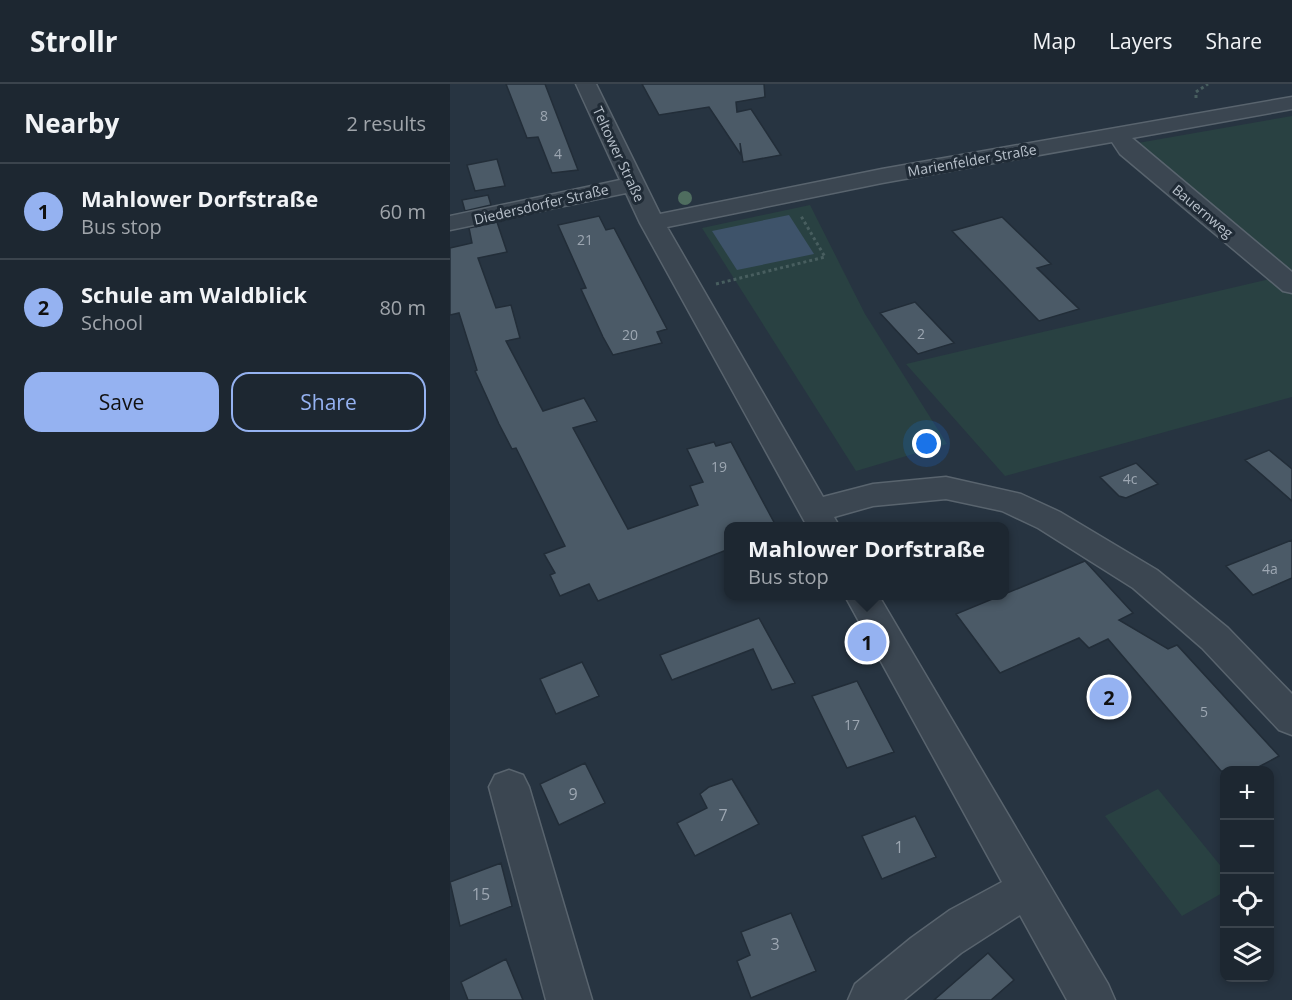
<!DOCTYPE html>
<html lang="en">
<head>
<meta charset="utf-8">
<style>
	:root { --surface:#1d2731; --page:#2a333d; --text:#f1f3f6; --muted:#a0a5ab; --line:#3b444d; --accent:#95b2f1 }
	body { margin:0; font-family:"Open Sans",sans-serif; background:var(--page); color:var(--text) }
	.controls { position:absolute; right:18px; bottom:18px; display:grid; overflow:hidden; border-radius:12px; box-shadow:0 3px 9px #0003 }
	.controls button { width:54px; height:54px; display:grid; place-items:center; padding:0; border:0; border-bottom:2px solid var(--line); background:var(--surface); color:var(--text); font:30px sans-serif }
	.you { position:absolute; left:477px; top:360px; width:21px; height:21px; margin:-15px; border:4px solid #fff; border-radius:50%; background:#1a73e8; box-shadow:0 0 0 9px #1a73e833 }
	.badge { display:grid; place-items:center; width:39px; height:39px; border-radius:50%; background:var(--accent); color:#111; font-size:20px; font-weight:700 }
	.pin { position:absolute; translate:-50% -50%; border:3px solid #fff; box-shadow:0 2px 6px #0006 }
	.popup { position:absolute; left:274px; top:438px; width:285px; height:78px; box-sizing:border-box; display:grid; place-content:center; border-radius:12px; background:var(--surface); filter:drop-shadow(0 2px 4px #0005); font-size:20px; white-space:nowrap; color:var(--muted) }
	.popup b { font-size:22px; color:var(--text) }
	.popup::after { content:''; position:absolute; left:50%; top:100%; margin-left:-12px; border:12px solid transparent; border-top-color:var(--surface) }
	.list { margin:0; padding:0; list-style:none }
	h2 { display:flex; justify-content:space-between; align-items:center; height:78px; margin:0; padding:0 24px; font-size:26px }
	h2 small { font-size:20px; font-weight:400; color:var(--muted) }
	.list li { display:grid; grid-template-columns:39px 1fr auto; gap:18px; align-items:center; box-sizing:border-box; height:96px; padding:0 24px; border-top:2px solid var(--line) }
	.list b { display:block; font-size:22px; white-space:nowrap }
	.list p { margin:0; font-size:20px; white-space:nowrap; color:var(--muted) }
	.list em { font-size:20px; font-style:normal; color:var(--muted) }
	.actions { display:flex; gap:12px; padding:18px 24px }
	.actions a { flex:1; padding:14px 0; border:2px solid var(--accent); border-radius:18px; text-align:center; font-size:21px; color:var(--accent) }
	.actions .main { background:var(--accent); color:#111 }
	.icon { flex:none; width:33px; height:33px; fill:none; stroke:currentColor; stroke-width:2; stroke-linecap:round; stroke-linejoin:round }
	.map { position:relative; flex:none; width:842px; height:916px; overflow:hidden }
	header { display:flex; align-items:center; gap:36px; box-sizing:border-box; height:84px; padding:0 30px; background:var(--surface); border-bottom:2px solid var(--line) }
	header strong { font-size:28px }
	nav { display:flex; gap:33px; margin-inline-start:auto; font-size:21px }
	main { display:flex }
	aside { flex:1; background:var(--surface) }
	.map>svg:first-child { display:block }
	.green { fill:#294142 }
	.water { fill:#3e536a }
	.building { fill:#4b5a67; stroke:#222d38; stroke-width:1.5 }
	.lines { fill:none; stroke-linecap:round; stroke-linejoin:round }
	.minor-casing { stroke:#59646e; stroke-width:3 }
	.path { stroke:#485e5f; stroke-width:3; stroke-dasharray:3 3; stroke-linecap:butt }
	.minor { fill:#3b4651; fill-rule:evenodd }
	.tree { fill:#4f6d5f }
	.labels { text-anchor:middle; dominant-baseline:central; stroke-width:6; stroke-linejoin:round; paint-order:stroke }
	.number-label { font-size:14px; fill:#9da7b2 }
	.far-street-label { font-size:14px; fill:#b8c1cb; stroke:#202b36 }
	.near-number-label { font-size:16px; fill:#9da7b2 }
</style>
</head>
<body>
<header>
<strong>Strollr</strong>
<nav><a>Map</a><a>Layers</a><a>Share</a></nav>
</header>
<main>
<aside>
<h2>Nearby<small>2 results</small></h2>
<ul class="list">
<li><span class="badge">1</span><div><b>Mahlower Dorfstraße</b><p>Bus stop</p></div><em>60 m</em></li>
<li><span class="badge">2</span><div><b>Schule am Waldblick</b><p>School</p></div><em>80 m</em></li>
</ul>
<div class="actions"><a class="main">Save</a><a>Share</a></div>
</aside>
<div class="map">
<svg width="842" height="916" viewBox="0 0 842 916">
	<rect width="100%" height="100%" fill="#273441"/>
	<path class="green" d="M842,32V195L682,60Z
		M360,121L415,230L497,360L406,387L252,144Z
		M828,193L842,205V313L555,392L456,280Z
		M708,705L774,786V808L732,832L655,732Z"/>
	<path class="water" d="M339,131L364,170L287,186L262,147Z"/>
	<path class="building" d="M56,0H95L128,86L102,89L88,53L77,54Z
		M192,0H314L315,13L286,18L287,28L301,25L331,71L293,78L290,59L291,71L259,23L209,31Z
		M47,75L55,102L25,107L17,81Z
		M38,111L41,121L15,127L12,116Z
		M149,132L156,146L164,144L217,245L207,248L212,259L163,271L153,253L131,205L136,204L108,141Z
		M552,133L601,180L587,184L629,225L589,237L502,147Z
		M47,138L57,168L28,174L46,224L61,221L70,254L56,257L93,327L134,314L147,337L123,344L178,445L248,421L240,402L253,398L237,365L264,358L266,362L281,358L326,442H279V465L148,517L139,500L110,512L100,491L105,489L94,470L115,462L66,364L62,365L49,340L25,287L27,286L9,229L0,231V164L22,159L19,144Z
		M465,218L504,259L468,270L430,229Z
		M819,366L842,385V417L795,376Z
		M686,379L708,400L676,414L669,412L650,393Z
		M842,456V494L803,511L776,482Z
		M635,477L683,529L669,536L718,565L727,561L829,672L801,687H771L658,555L639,564L629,554L550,589L506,530Z
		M309,534L345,599L322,606L303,565L222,596L210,571Z
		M132,578L149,612L106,630L90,595Z
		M407,597L444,668L397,684L362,612Z
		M135,679L155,719L109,741L90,700Z
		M282,695L309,740L245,772L227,739L257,724L250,710L259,703Z
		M465,732L486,773L432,795L412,752Z
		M51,779L62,822L10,842L0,798Z
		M341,829L366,887L301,914L287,877L300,871L291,848Z
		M538,869L564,896L541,916H484Z
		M56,875L73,916H18L11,898Z"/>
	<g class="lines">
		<defs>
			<path id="minor" d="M126,0H146L210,130L432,85L842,13V25L682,54L842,188V209L833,207L670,70L662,58L432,99L217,143L373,413L423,400L496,393L571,410L610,428L707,486L778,544L842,610V651L829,646L752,564L683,504L588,444L552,427L496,415L423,422L384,433L389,442H357L190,139L176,109L0,146V132L170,96Z
				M395,512H429L658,900L665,916H617L570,831L511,869L454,916H398L405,900L461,854L500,826L552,798Z
				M59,686L73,691L79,703L142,916H96L39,703L45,691Z"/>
		</defs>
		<use href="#minor" class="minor-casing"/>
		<path class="path" d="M746,14V8L758,0
			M266,200L375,173L351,132"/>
		<use href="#minor" class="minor"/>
	</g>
	<circle class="tree" cx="235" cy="114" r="7"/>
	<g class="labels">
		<g class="number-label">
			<text x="94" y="31">8</text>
			<text x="108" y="69">4</text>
			<text x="135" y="155">21</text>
			<text x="471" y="249">2</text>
			<text x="180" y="250">20</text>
			<text x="269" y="382">19</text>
			<text x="680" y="394">4c</text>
			<text x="820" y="484">4a</text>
			<text x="754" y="627">5</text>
			<text x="402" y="640">17</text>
		</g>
		<g class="far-street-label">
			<text transform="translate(169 70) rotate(65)">Teltower Straße</text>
			<text transform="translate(522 76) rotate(-10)">Marienfelder Straße</text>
			<text transform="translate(91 120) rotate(-13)">Diedersdorfer Straße</text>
			<text transform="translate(753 127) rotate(40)">Bauernweg</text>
		</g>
		<g class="near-number-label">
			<text x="123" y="710">9</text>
			<text x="273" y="731">7</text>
			<text x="449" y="763">1</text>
			<text x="31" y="810">15</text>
			<text x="325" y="860">3</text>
		</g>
	</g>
</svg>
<div class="controls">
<button>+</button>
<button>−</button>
<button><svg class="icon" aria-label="locate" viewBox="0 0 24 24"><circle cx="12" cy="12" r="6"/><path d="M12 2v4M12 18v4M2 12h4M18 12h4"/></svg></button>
<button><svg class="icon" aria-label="layers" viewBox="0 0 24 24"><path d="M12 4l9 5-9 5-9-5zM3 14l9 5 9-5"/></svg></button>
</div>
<div class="you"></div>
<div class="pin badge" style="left:417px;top:558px">1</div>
<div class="popup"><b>Mahlower Dorfstraße</b>Bus stop</div>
<div class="pin badge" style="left:659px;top:613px">2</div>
</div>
</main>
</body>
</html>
